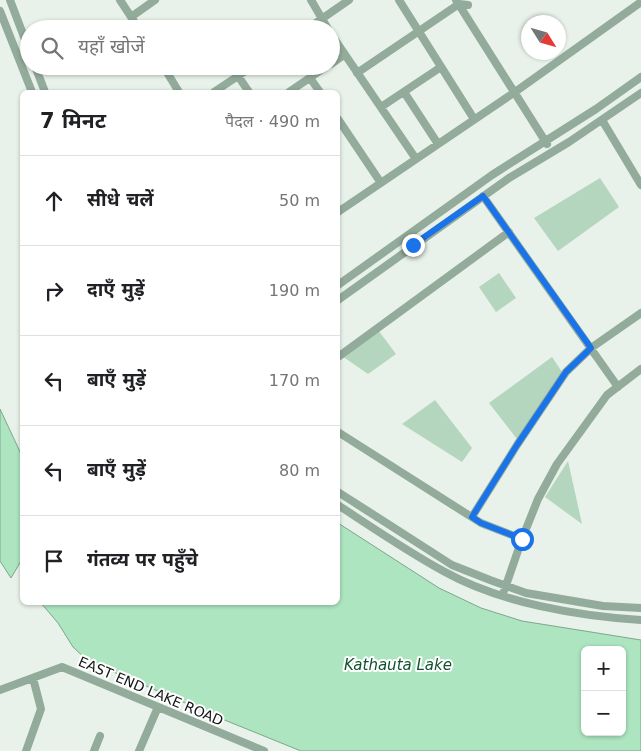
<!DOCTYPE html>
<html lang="hi">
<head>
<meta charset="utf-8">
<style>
	:root { --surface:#fff; --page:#f2f2f2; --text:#202124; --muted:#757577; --line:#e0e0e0 }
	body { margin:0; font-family:"DejaVu Sans","Noto Sans Devanagari",sans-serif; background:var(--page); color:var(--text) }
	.controls { position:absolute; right:15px; bottom:15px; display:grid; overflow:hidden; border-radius:8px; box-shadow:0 1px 4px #0004 }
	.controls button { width:45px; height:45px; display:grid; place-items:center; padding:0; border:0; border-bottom:1px solid var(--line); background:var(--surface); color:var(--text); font:25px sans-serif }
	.compass { position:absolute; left:521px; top:15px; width:45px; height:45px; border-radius:50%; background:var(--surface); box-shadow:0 1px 4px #0004; rotate:127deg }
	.stop { position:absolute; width:15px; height:15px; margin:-11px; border:4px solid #1a73e8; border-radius:50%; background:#fff }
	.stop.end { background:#1a73e8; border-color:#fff; box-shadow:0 1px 5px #0008 }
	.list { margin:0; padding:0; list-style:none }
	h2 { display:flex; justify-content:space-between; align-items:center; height:65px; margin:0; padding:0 20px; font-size:21px }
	h2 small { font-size:16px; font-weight:400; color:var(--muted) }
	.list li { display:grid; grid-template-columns:32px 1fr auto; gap:15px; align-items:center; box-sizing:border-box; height:90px; padding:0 20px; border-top:1px solid var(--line) }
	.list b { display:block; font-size:19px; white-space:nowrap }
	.list em { font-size:16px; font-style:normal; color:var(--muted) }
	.icon { flex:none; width:28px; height:28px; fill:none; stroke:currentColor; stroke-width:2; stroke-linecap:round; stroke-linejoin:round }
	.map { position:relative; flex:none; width:641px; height:751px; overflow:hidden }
	.search { position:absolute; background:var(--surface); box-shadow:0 1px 4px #0004; left:20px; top:20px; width:320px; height:55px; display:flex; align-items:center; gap:12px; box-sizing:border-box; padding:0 18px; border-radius:28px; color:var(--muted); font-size:19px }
	.panel { position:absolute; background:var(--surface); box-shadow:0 1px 4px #0004; left:20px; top:90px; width:320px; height:515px; border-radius:8px }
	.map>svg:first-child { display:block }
	.green { fill:#b4d6be }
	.water { fill:#ace5bf; stroke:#7ea78b; fill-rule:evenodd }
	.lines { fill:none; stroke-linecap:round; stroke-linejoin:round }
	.minor { stroke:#93ab9a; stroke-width:8 }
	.route { stroke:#1a73e8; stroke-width:6 }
	.labels { text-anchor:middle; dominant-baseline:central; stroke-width:4; stroke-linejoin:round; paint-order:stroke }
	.street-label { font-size:14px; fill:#121513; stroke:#fff }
	.water-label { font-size:15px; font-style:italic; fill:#10522f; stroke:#fff }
</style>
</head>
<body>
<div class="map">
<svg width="641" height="751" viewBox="0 0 641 751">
	<rect width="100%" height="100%" fill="#e8f1ea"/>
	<path class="green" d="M600,178L619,207L558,251L534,218Z
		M499,273L516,298L496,312L479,287Z
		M378,330L396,354L368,374L342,356Z
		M552,357L562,372L517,439L489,403Z
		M435,400L472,448L462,462L402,424Z
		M568,461L582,524L545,497Z"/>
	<path class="water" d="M0,409L22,456V547L21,561L11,578L0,561Z
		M338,523L439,588L481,608L522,621L641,640V751H301L227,721L88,661L73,647L58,623L41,603L338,602ZM585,650H622V732H585Z"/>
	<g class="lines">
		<path class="minor" d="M10,0L29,50
			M120,0L139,29
			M311,0L328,29
			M399,0L474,119
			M456,0L547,144
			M0,11L32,92
			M131,17L155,0
			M307,29L349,0
			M331,34L416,159
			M331,64L344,55
			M35,66L45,92
			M163,66L179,92
			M357,73L459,4L468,5
			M238,76L249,92
			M310,78L320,92
			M214,92L253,66
			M289,92L327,66
			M404,92L438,144
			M381,107L441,67
			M338,119L381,183
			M602,120L641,185
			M483,196L618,387
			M338,212L515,92L641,2
			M338,285L492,175L596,109L641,77
			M338,300L509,178L569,142L641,93
			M338,357L509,232
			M338,432L481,523L522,539
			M338,492L452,565L490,580L526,593L603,606L641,608
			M338,505C373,528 408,552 445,572C501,603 578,616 641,620
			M472,517L517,445L566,372L591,348L641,313
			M504,591L522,539L538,499L557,464L607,395L641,369
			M0,690L62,667L264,751
			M26,751L41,709L33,678
			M94,751L100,736
			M139,751L158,707"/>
	</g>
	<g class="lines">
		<path class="route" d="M413,245L483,196L591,348L566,372L517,445L472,517L481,523L522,539"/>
	</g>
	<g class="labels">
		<g class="street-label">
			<text transform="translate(151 691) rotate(23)">EAST END LAKE ROAD</text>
		</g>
		<g class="water-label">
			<text x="398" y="665">Kathauta Lake</text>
		</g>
	</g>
</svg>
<div class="controls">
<button>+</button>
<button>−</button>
</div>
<svg class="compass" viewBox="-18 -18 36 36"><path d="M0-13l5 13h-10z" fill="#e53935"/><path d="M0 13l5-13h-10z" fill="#757577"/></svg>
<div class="stop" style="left:522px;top:539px"></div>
<div class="stop end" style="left:413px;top:245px"></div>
<div class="search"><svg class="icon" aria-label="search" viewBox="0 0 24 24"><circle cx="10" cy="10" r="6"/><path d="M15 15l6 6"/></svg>यहाँ खोजें</div>
<section class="panel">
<h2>7 मिनट<small>पैदल · 490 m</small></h2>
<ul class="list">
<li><svg class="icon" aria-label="ahead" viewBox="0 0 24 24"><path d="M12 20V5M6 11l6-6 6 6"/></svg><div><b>सीधे चलें</b></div><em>50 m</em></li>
<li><svg class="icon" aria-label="right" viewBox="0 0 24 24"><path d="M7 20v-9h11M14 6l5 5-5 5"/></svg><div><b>दाएँ मुड़ें</b></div><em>190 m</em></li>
<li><svg class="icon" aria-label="left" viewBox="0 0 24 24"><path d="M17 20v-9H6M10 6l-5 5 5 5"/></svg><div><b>बाएँ मुड़ें</b></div><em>170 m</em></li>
<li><svg class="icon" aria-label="left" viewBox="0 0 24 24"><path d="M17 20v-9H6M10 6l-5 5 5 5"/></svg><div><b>बाएँ मुड़ें</b></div><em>80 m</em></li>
<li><svg class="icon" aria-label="arrive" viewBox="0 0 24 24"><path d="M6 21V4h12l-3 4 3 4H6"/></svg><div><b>गंतव्य पर पहुँचे</b></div></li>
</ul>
</section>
</div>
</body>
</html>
